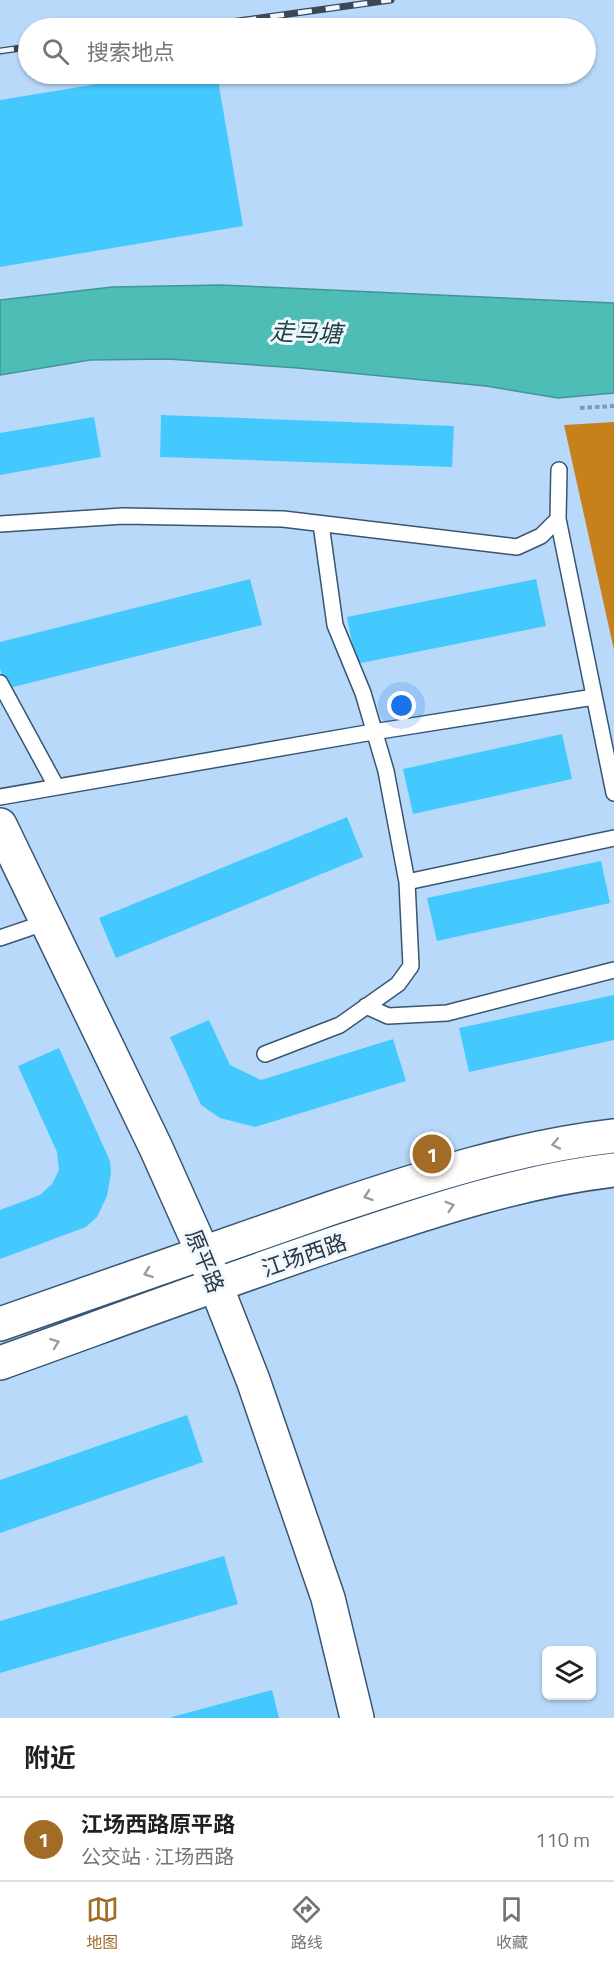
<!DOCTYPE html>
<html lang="zh">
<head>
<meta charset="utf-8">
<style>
	:root { --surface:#fff; --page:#f2f2f2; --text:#202124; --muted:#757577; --line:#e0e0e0; --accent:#a26c26 }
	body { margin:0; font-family:"Titillium Web","Noto Sans SC",sans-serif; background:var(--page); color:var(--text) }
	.controls { position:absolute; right:18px; bottom:18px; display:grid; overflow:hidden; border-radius:9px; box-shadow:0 2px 4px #0004 }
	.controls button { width:54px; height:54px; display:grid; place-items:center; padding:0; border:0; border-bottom:2px solid var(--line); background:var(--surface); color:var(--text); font:30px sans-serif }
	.you { position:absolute; left:402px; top:706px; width:21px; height:21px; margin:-15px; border:4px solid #fff; border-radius:50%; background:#1a73e8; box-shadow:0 0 0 9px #1a73e833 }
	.badge { display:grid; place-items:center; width:39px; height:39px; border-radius:50%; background:var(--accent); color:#fff; font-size:20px; font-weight:700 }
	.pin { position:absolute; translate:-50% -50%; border:3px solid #fff; box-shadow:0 2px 6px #0006 }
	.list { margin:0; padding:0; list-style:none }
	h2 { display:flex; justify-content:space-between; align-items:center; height:78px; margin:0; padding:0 24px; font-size:26px }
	h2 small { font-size:20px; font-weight:400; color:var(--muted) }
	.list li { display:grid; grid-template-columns:39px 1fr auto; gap:18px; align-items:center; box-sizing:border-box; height:84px; padding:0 24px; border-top:2px solid var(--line) }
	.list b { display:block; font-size:22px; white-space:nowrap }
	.list p { margin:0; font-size:20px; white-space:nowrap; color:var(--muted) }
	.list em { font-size:20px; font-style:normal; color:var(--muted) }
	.icon { flex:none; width:33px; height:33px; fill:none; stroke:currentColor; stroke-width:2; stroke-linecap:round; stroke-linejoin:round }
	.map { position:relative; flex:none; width:614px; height:1718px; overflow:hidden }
	.search { position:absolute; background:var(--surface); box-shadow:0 2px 4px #0004; left:18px; right:18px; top:18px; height:66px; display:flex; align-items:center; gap:15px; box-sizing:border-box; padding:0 21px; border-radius:33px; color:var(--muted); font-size:22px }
	.sheet { height:162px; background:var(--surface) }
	nav { display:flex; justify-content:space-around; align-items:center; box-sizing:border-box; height:84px; border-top:2px solid var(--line); background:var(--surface); font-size:16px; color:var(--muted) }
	nav a { display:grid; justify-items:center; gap:3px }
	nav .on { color:var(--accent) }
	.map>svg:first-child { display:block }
	.forest { fill:#c7811c }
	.water { fill:#4dbdb6; stroke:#439594; stroke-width:1.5 }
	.building { fill:#44c9fe }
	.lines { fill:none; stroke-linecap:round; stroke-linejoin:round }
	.lane-casing { stroke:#385571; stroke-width:18 }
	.secondary-casing { stroke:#385571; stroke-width:36 }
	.path { stroke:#8099b2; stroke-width:4; stroke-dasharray:4.5 3; stroke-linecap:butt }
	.lane { stroke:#fff; stroke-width:15 }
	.secondary { stroke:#fff; stroke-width:33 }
	.rail-casing { stroke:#3a4958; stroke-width:7 }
	.rail { stroke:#f0f7fe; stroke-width:4.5; stroke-dasharray:14; stroke-linecap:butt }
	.oneway { stroke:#959ca2 }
	.labels { text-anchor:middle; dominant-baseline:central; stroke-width:6; stroke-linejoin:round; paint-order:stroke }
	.street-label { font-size:22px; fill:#2b3845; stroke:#f0f7fe }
	.water-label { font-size:24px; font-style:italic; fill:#1d3f3d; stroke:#f0f7fe }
</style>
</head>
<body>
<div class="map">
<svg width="614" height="1718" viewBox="0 0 614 1718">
	<rect width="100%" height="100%" fill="#b9d9fb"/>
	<path class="forest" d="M614,422V650L564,425Z"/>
	<path class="water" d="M221,285L614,303V393L558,398L486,386L298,368L168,359L90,360L0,375V300L112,287Z"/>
	<path class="building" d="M159,74H217L243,226L0,267V100Z
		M161,415L454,426L452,467L160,457Z
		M94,417L101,457L0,475V433Z
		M250,579L262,625L5,689L0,668V642Z
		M536,579L546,626L356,664L347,617Z
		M562,734L572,779L413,814L403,769Z
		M347,817L363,857L116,958L99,918Z
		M601,861L610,903L437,941L427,898Z
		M614,995V1040L469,1072L459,1028Z
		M209,1020L230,1065L261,1080L393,1039L406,1081L255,1127L220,1118L201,1105L170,1037Z
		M59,1048L110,1161L111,1173L107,1196L97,1217L86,1227L0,1259V1210L40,1195L52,1184L59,1170L57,1152L18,1066Z
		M187,1415L203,1462L0,1533V1480Z
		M224,1556L238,1604L0,1673V1621Z
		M272,1690L279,1718H172V1717Z"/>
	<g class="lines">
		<defs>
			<path id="lane" d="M558,519L614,793
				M0,524L123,516L283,519L517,547L541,536L558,519L559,470
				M0,683L56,786
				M0,797L367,733L594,697
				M407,882L614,838
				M0,938L47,922
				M366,1006L388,1016L447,1013L614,970
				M265,1054L340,1025L398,984L411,966L407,882L386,771L363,693L335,625L321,524"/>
			<path id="secondary" d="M0,825L156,1148L203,1253L253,1380L328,1598L357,1718
				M0,1324C111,1286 221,1246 332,1208C424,1177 517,1147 614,1136
				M0,1363C114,1322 227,1280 342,1241C431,1211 520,1181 614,1170"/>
		</defs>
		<use href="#lane" class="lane-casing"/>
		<use href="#secondary" class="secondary-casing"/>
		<path class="path" d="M580,408L614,406"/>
		<use href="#lane" class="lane"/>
		<use href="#secondary" class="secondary"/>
		<defs>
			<path id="rail" d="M187,28L391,0
				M0,51L28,47"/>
		</defs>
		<use href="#rail" class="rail-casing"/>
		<use href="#rail" class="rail"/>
	</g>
	<defs><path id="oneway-chevron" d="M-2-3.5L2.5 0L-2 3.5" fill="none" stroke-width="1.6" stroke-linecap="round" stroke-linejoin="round" transform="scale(1.5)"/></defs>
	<g class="oneway">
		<use href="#oneway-chevron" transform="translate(556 1144) rotate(169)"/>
		<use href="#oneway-chevron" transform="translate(368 1196) rotate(161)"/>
		<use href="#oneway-chevron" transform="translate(450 1206) rotate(-17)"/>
		<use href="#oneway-chevron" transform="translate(148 1273) rotate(160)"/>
		<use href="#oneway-chevron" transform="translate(55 1343) rotate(-20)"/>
	</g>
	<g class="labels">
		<g class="street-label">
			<text transform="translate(304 1255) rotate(-19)">江场西路</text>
			<text transform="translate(205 1261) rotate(68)">原平路</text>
		</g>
		<g class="water-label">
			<text transform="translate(306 332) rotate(2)">走马塘</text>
		</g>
	</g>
</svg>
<div class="controls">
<button><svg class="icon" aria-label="layers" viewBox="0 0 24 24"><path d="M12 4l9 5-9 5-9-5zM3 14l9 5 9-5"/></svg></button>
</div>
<div class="you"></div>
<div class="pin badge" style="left:432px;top:1154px">1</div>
<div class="search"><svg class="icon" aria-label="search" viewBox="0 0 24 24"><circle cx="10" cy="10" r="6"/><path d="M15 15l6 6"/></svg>搜索地点</div>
</div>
<section class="sheet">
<h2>附近<small></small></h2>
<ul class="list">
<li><span class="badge">1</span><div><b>江场西路原平路</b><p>公交站 · 江场西路</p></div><em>110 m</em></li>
</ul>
</section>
<nav>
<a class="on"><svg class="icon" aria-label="map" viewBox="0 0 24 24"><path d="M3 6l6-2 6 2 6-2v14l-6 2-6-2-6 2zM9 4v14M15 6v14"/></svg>地图</a>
<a><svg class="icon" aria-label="directions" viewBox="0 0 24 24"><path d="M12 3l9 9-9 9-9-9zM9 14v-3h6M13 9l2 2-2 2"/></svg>路线</a>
<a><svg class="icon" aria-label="saved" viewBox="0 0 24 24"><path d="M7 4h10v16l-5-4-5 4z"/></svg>收藏</a>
</nav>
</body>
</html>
